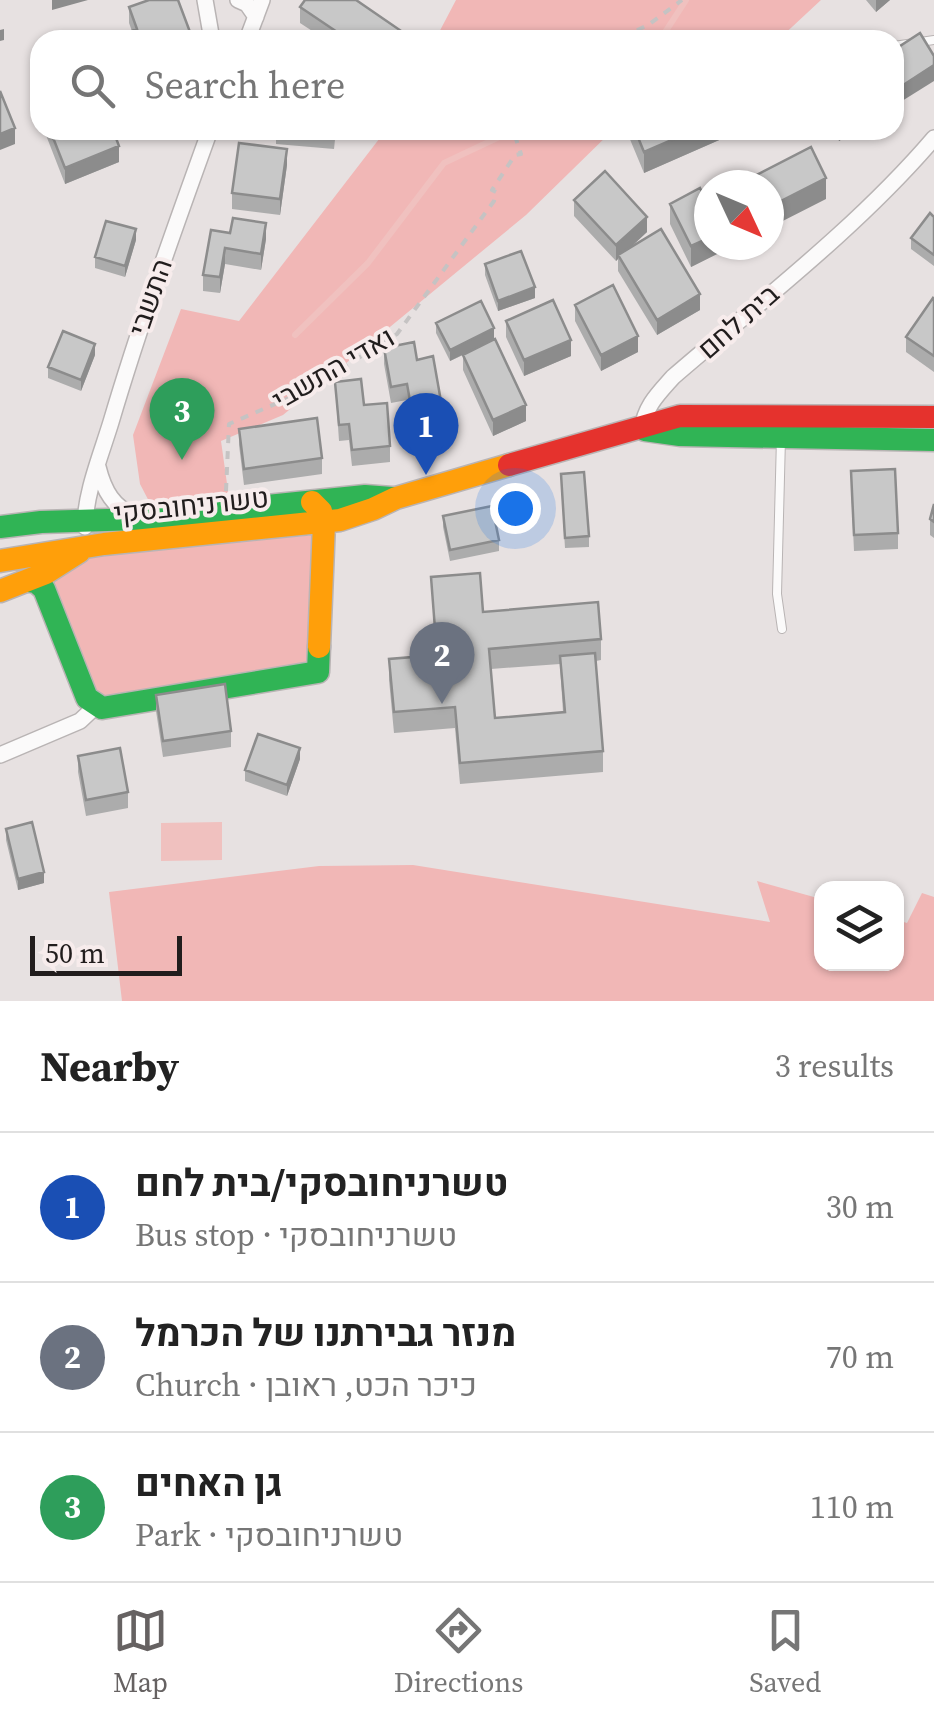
<!DOCTYPE html>
<html lang="en">
<head>
<meta charset="utf-8">
<style>
	:root { --surface:#fff; --page:#f6f6f6; --text:#222; --muted:#767676; --line:#e0e0e0; --accent:#666262 }
	body { margin:0; font-family:"Source Serif 4",Heebo,serif; background:var(--page); color:var(--text) }
	.controls { position:absolute; right:30px; bottom:30px; display:grid; overflow:hidden; border-radius:20px; box-shadow:0 2px 8px #0004 }
	.controls button { width:90px; height:90px; display:grid; place-items:center; padding:0; border:0; border-bottom:2px solid var(--line); background:var(--surface); color:var(--text); font:50px sans-serif }
	.compass { position:absolute; left:694px; top:170px; width:90px; height:90px; border-radius:50%; background:var(--surface); box-shadow:0 2px 8px #0004; rotate:134deg }
	.scale { position:absolute; left:30px; bottom:25px; width:152px; box-sizing:border-box; padding-left:10px; border:5px solid #211d1d; border-top:0; font-size:28px; line-height:35px; white-space:nowrap; color:#211d1d; -webkit-text-stroke:8px #f7ecec; paint-order:stroke }
	.you { position:absolute; left:515px; top:508px; width:35px; height:35px; margin:-25px; border:8px solid #fff; border-radius:50%; background:#1a73e8; box-shadow:0 0 0 15px #1a73e833 }
	.badge { display:grid; place-items:center; width:65px; height:65px; border-radius:50%; background:var(--accent); color:#fff; font-size:32px; font-weight:700 }
	.pin { position:absolute; translate:-50% -82px; filter:drop-shadow(0 2px 5px #0008) }
	.pin::after { content:''; position:absolute; top:52px; width:35px; height:30px; background:inherit; clip-path:polygon(0 0,100% 0,50% 100%) }
	.list { margin:0; padding:0; list-style:none }
	h2 { display:flex; justify-content:space-between; align-items:center; height:130px; margin:0; padding:0 40px; font-size:42px }
	h2 small { font-size:32px; font-weight:400; color:var(--muted) }
	.list li { display:grid; grid-template-columns:65px 1fr auto; gap:30px; align-items:center; box-sizing:border-box; height:150px; padding:0 40px; border-top:2px solid var(--line) }
	.list b { display:block; font-size:38px; white-space:nowrap }
	.list p { margin:0; font-size:32px; white-space:nowrap; color:var(--muted) }
	.list em { font-size:32px; font-style:normal; color:var(--muted) }
	.icon { flex:none; width:55px; height:55px; fill:none; stroke:currentColor; stroke-width:2; stroke-linecap:round; stroke-linejoin:round }
	.map { position:relative; flex:none; width:934px; height:1001px; overflow:hidden }
	.search { position:absolute; background:var(--surface); box-shadow:0 2px 8px #0004; left:30px; right:30px; top:30px; height:110px; display:flex; align-items:center; gap:25px; box-sizing:border-box; padding:0 35px; border-radius:30px; color:var(--muted); font-size:38px }
	.sheet { height:580px; background:var(--surface) }
	nav { display:flex; justify-content:space-around; align-items:center; box-sizing:border-box; height:140px; border-top:2px solid var(--line); background:var(--surface); font-size:28px; color:var(--muted) }
	nav a { display:grid; justify-items:center; gap:5px }
	nav .on { color:var(--accent) }
	.map>svg:first-child { display:block }
	.green { fill:#f1b7b6 }
	.water { fill:#f0c1bf }
	.lines { fill:none; stroke-linecap:round; stroke-linejoin:round }
	.stream { stroke:#f0c1bf; stroke-width:6 }
	.lane-casing { stroke:#b9b4b4; stroke-width:10 }
	.street-casing { stroke:#b9b4b4; stroke-width:18 }
	.fast-casing { stroke:#b9b4b4; stroke-width:25 }
	.slow-casing { stroke:#b9b4b4; stroke-width:25 }
	.jam-casing { stroke:#b9b4b4; stroke-width:25 }
	.path { stroke:#c5c3c3; stroke-width:4; stroke-dasharray:8 8; stroke-linecap:butt }
	.lane { stroke:#fbfafa; stroke-width:8 }
	.street { stroke:#fbfafa; stroke-width:15 }
	.fast { stroke:#30b455; stroke-width:22 }
	.slow { stroke:#ff9f0a; stroke-width:22 }
	.jam { stroke:#e5322d; stroke-width:22 }
	.wall { fill:#acacac; fill-rule:evenodd }
	.shaded-wall { fill:#8c8c8c }
	.building { fill:#c8c8c8; stroke:#8c8c8c; stroke-width:2.5 }
	.labels { text-anchor:middle; dominant-baseline:central; stroke-width:8; stroke-linejoin:round; paint-order:stroke }
	.street-label { font-size:28px; fill:#211d1d; stroke:#f7ecec }
</style>
</head>
<body>
<div class="map">
<svg width="934" height="1001" viewBox="0 0 934 1001">
	<rect width="100%" height="100%" fill="#e7e1e1"/>
	<path class="green" d="M456,0H821L778,40H435Z
		M386,130H613L526,215L283,415L221,441L229,498L183,509H153L140,484L133,435L181,309L239,321Z
		M316,535L309,663L97,699L50,580L98,553Z
		M413,865L770,922L757,881L821,899L822,964H896L897,920L907,923L922,893L934,897V1001H122L109,892L319,866Z"/>
	<path class="water" d="M222,822V860L161,861V823Z"/>
	<g class="lines">
		<path class="stream" d="M660,40L686,0
			M295,335L368,263L444,163L514,130"/>
		<defs>
			<path id="lane" d="M894,46L934,40
				M781,438L777,594L782,629"/>
			<path id="street" d="M205,0L212,40
				M238,0L247,4L256,17
				M247,40L262,0
				M642,429C645,406 658,394 673,377C760,302 859,226 934,138
				M98,467C104,491 113,507 136,517
				M85,527C85,493 101,455 111,422C140,324 175,227 210,130
				M0,755L80,721L96,706"/>
			<path id="fast" d="M645,430L680,435L934,440
				M0,527L41,522L140,519L365,496L392,498
				M29,581L36,582L44,589L87,698L102,708L318,672L319,647"/>
			<path id="slow" d="M312,502L321,511L324,523L319,647
				M0,561L104,544L340,520L373,509L396,498L509,465
				M0,591L46,573L79,552"/>
			<path id="jam" d="M509,465L680,416L934,417"/>
		</defs>
		<use href="#lane" class="lane-casing"/>
		<use href="#street" class="street-casing"/>
		<use href="#fast" class="fast-casing"/>
		<use href="#slow" class="slow-casing"/>
		<use href="#jam" class="jam-casing"/>
		<path class="path" d="M625,40L629,34L648,25L682,0
			M226,491L229,424L305,391L397,334L494,201L496,192L492,190L515,155L521,154L513,130"/>
		<use href="#lane" class="lane"/>
		<use href="#street" class="street"/>
		<use href="#fast" class="fast"/>
		<use href="#slow" class="slow"/>
		<use href="#jam" class="jam"/>
	</g>
	<path class="wall" d="M866,0H890L876,12Z
		M129,7L193,40L132,31L129,23Z
		M300,7L407,40H326L300,23Z
		M44,130H113L119,162L65,184Z
		M276,130H336L334,149L276,144Z
		M629,130H742L644,173L629,137Z
		M832,130H857L839,141Z
		M287,165L280,215L232,209V193Z
		M574,200L647,232L631,247L700,310L657,335L618,271V259L616,261L574,216Z
		M670,204L709,245H735L691,267L670,224Z
		M934,217V266L911,249V238Z
		M211,230L266,239L261,270L225,264L220,293L203,291V275Z
		M136,240L125,277L95,268V257Z
		M485,264L535,298L498,311L485,275Z
		M934,299V372L906,352V337Z
		M575,305L638,352L601,371L575,321Z
		M506,321L571,356L524,376L506,337Z
		M436,323L494,339L526,421L493,436L463,370V355L450,361L436,333Z
		M384,348L417,360L445,424V440L415,445L407,400L391,403L384,364Z
		M95,355L81,391L48,378V367Z
		M335,382L364,405L390,446V462L352,466L349,440L339,441Z
		M239,429L322,458V474L244,485L239,445Z
		M561,484L589,536V547L565,548Z
		M851,487L898,533V549L854,551Z
		M934,504V538L930,535V519Z
		M443,516L499,540V551L450,561L443,527Z
		M431,577L483,612L601,639V660L596,661L603,751V772L460,784L455,728L394,733L389,680V659L436,655ZM560,664L563,712L495,718L491,669Z
		M156,695L231,731V747L163,757L156,711Z
		M78,756L128,792V808L86,816L78,772Z
		M300,759L287,796L245,781V770Z
		M6,829L44,883L18,890L6,840Z"/>
	<path class="shaded-wall" d="M52,0H88L52,10Z
		M876,0H890L876,12Z
		M4,29V40L0,41V30Z
		M934,65V81L894,106V91Z
		M15,128V144L0,150V134Z
		M695,130H742L644,173V152Z
		M839,130H857L839,141Z
		M119,146V162L65,184V168Z
		M287,149V165L280,215V199Z
		M826,178V199L769,228V207Z
		M647,217V232L620,257L618,255V259L616,261V245Z
		M266,223V239L261,270V254Z
		M136,229V240L125,277V266Z
		M709,238V245H735L691,267V246Z
		M225,248V264L220,293V277Z
		M535,287V298L498,311V301Z
		M700,294V310L657,335V320Z
		M494,328V339L450,361V350Z
		M638,336V352L601,371V355Z
		M571,340V356L524,376V360Z
		M95,344V355L81,391V380Z
		M526,405V421L493,436V420Z
		M300,748V759L287,796V785Z
		M44,872V883L18,890V879Z"/>
	<path class="building" d="M149,0H178L193,40H108L137,29L129,7Z
		M305,0H356L407,35L404,40H349L300,7Z
		M920,33L934,56V65L894,91V50Z
		M0,91L15,128L0,134Z
		M50,130H113L119,146L65,168Z
		M297,130H334V133Z
		M635,130H695L644,152Z
		M239,143L287,149L280,199L232,193Z
		M811,147L826,178L769,207V185H737Z
		M605,171L647,217L616,245L574,200Z
		M700,188L707,201L709,199V238L691,246L670,204Z
		M930,213L934,217V255L911,238Z
		M233,218L266,223L261,254L225,248L220,277L203,275L211,230L230,233Z
		M106,221L136,229L125,266L95,257Z
		M661,229L700,294L657,320L618,255Z
		M521,251L535,287L498,301L485,264Z
		M613,285L638,336L601,355L575,305Z
		M933,298L934,299V356L906,337Z
		M553,300L571,340L524,360L506,321Z
		M481,301L494,328L450,350L436,323Z
		M63,331L95,344L81,380L48,367Z
		M495,339L526,405L493,420L463,355Z
		M414,342L417,360L433,356L445,424L415,429L407,384L391,387L384,348Z
		M361,379L364,405L387,403L390,446L352,450L349,424L339,425L335,382Z
		M317,418L322,458L244,469L239,429Z
		M895,469L898,533L854,535L851,471Z
		M584,472L589,536L565,538L561,474Z
		M934,504V522L930,519Z
		M492,506L499,540L450,550L443,516Z
		M480,573L483,612L598,602L601,639L489,649L495,718L565,712L560,656L595,653L603,751L460,763L455,707L394,712L389,659L437,655L431,577Z
		M225,684L231,731L163,741L156,695Z
		M258,734L300,748L287,785L245,770Z
		M120,748L128,792L86,800L78,756Z
		M32,822L44,872L18,879L6,829Z"/>
	<g class="labels">
		<g class="street-label">
			<text transform="translate(150 297) rotate(-71)">התשבי</text>
			<text transform="translate(738 321) rotate(-41)">בית לחם</text>
			<text transform="translate(333 368) rotate(-30)">ואדי התשבי</text>
			<text transform="translate(191 505) rotate(-6)">טשרניחובסקי</text>
		</g>
	</g>
</svg>
<div class="controls">
<button><svg class="icon" aria-label="layers" viewBox="0 0 24 24"><path d="M12 4l9 5-9 5-9-5zM3 14l9 5 9-5"/></svg></button>
</div>
<svg class="compass" viewBox="-18 -18 36 36"><path d="M0-13l5 13h-10z" fill="#e53935"/><path d="M0 13l5-13h-10z" fill="#767676"/></svg>
<div class="scale">50 m</div>
<div class="you"></div>
<div class="pin badge" style="left:426px;top:475px;background:#1a4fb4">1</div>
<div class="pin badge" style="left:442px;top:704px;background:#6b7280">2</div>
<div class="pin badge" style="left:182px;top:460px;background:#2e9e5b">3</div>
<div class="search"><svg class="icon" aria-label="search" viewBox="0 0 24 24"><circle cx="10" cy="10" r="6"/><path d="M15 15l6 6"/></svg>Search here</div>
</div>
<section class="sheet">
<h2>Nearby<small>3 results</small></h2>
<ul class="list">
<li><span class="badge" style="background:#1a4fb4">1</span><div><b>טשרניחובסקי/בית לחם</b><p>Bus stop · טשרניחובסקי</p></div><em>30 m</em></li>
<li><span class="badge" style="background:#6b7280">2</span><div><b>מנזר גבירתנו של הכרמל</b><p>Church · כיכר הכט, ראובן</p></div><em>70 m</em></li>
<li><span class="badge" style="background:#2e9e5b">3</span><div><b>גן האחים</b><p>Park · טשרניחובסקי</p></div><em>110 m</em></li>
</ul>
</section>
<nav>
<a class="on"><svg class="icon" aria-label="map" viewBox="0 0 24 24"><path d="M3 6l6-2 6 2 6-2v14l-6 2-6-2-6 2zM9 4v14M15 6v14"/></svg>Map</a>
<a><svg class="icon" aria-label="directions" viewBox="0 0 24 24"><path d="M12 3l9 9-9 9-9-9zM9 14v-3h6M13 9l2 2-2 2"/></svg>Directions</a>
<a><svg class="icon" aria-label="saved" viewBox="0 0 24 24"><path d="M7 4h10v16l-5-4-5 4z"/></svg>Saved</a>
</nav>
</body>
</html>
